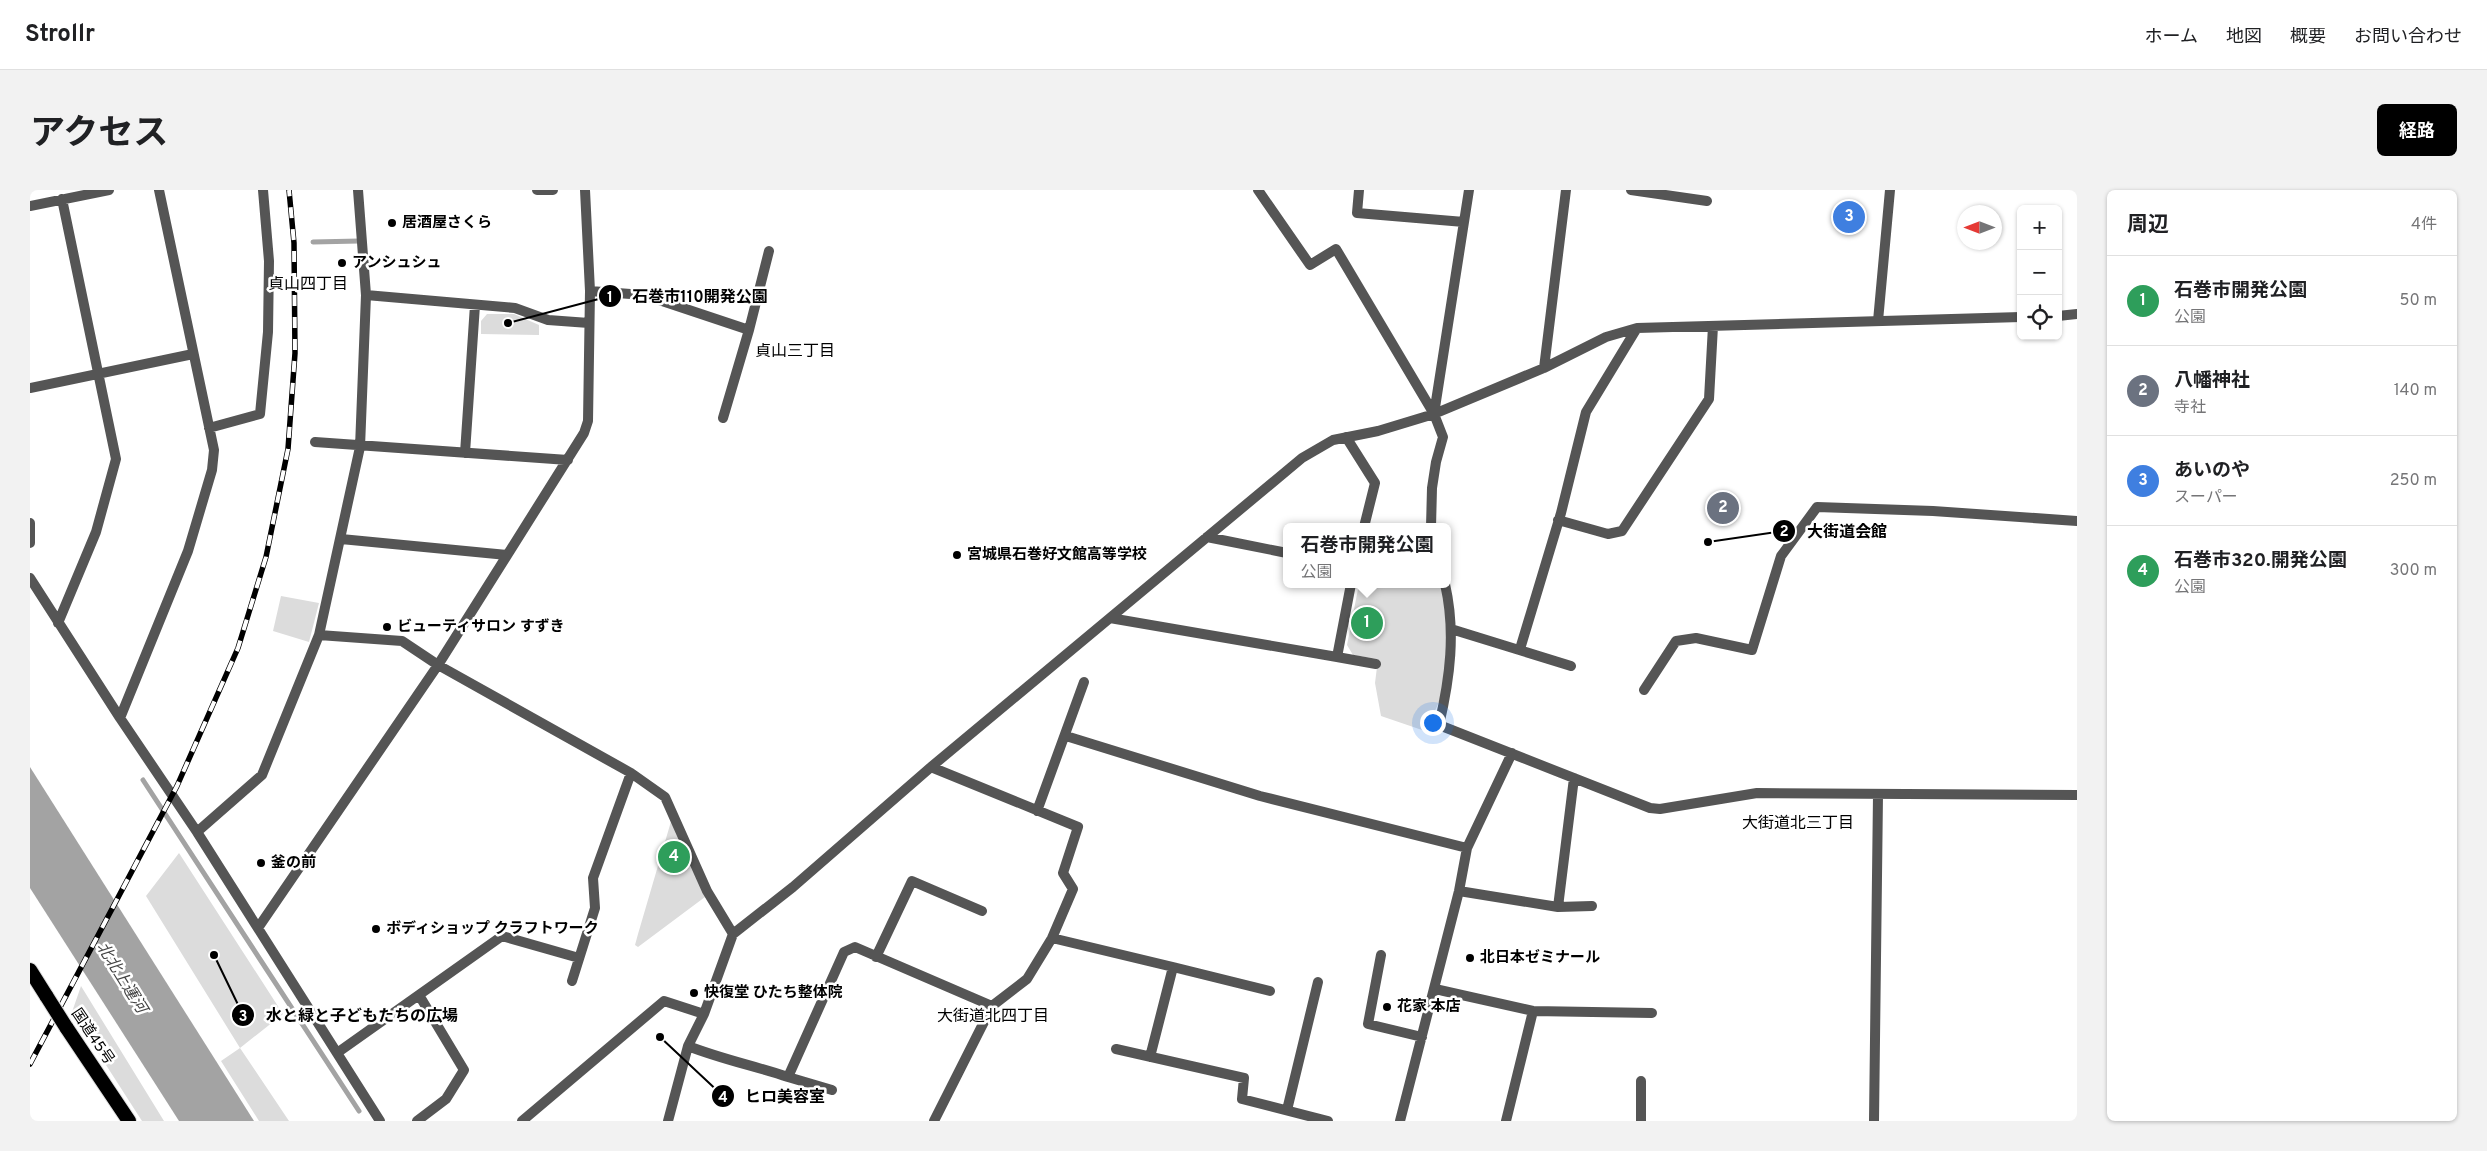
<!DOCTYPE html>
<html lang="ja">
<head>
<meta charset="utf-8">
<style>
	:root { --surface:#fff; --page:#f2f2f2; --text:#202124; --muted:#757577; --line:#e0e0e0; --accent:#000 }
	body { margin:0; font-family:Overpass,"Noto Sans JP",sans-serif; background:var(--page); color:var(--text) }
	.controls { position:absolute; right:15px; top:15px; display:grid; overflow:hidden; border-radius:8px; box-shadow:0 1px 4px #0004 }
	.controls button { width:45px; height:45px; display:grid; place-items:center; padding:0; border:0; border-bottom:1px solid var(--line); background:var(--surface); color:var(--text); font:25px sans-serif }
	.compass { position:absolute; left:1927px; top:15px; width:45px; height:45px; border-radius:50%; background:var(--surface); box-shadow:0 1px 4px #0004; rotate:270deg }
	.you { position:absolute; left:1402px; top:532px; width:18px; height:18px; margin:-12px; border:4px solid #fff; border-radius:50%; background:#1a73e8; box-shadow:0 0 0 8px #1a73e833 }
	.badge { display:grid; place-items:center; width:32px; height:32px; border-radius:50%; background:var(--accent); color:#fff; font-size:16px; font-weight:700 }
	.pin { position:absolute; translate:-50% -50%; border:2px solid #fff; box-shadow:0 1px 5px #0006 }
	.popup { position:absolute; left:1253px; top:333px; width:168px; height:65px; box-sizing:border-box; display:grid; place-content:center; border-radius:8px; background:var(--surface); filter:drop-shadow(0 1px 4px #0005); font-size:16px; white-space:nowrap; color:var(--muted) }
	.popup b { font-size:19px; color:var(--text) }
	.popup::after { content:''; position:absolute; left:50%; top:100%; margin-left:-10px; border:10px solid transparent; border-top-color:var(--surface) }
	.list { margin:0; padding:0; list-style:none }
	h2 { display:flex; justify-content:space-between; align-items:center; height:65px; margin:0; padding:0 20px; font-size:21px }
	h2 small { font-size:16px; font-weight:400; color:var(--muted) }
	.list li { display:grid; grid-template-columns:32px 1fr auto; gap:15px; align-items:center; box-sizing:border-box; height:90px; padding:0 20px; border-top:1px solid var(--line) }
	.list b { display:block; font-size:19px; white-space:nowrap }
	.list p { margin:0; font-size:16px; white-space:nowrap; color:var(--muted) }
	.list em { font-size:16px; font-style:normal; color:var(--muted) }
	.icon { flex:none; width:28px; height:28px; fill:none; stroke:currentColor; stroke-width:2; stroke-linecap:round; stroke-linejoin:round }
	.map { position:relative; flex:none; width:2047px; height:931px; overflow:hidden; border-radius:8px }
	header { display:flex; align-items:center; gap:30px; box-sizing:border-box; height:70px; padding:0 25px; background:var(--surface); border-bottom:1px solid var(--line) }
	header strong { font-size:24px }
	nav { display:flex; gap:28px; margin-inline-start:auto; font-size:18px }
	.intro { display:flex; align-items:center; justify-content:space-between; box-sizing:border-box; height:120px; padding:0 30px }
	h1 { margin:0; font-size:35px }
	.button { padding:12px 22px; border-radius:8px; background:var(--accent); color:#fff; font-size:18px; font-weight:700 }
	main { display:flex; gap:30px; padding:0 30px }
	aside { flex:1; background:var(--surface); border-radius:8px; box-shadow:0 1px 4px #0004 }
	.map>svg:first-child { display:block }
	.green { fill:#dcdcdc }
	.water { fill:#a3a3a3 }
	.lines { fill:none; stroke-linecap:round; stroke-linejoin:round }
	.stream { stroke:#a3a3a3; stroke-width:5 }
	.trunk-casing { stroke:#dbdbdb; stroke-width:16 }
	.minor { stroke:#555; stroke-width:10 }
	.trunk { stroke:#000; stroke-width:14 }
	.rail-casing { stroke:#000; stroke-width:5.5 }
	.rail { stroke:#fff; stroke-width:4; stroke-dasharray:11; stroke-linecap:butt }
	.trunk-bridge-casing { stroke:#dbdbdb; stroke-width:16; stroke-linecap:butt }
	.trunk-bridge { stroke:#000; stroke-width:14 }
	.poi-dot { fill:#000; stroke:#fff; stroke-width:2 }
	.labels { text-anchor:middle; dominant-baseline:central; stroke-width:5; stroke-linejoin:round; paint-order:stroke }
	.poi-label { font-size:15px; font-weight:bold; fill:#000; stroke:#fff; text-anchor:start }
	.street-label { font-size:15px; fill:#000; stroke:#fff }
	.neighbourhood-label { font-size:16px; fill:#000; stroke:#fff }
	.water-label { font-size:16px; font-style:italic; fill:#444; stroke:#fff }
	.leader { fill:none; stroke:#000; stroke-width:2 }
	.callout-dot { fill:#000; stroke:#fff; stroke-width:2 }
	.mark-label { font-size:15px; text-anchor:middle; font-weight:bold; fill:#fff }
	.callout-label { font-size:16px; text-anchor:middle; font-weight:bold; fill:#000; stroke:#fff; stroke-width:5; stroke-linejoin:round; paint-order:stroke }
</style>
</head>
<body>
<header>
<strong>Strollr</strong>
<nav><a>ホーム</a><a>地図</a><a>概要</a><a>お問い合わせ</a></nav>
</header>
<div class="intro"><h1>アクセス</h1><a class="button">経路</a></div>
<main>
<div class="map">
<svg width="2047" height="931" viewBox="0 0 2047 931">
	<rect width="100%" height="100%" fill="#fff"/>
	<path class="green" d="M457,124H484L509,135V145L451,144V131Z
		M1329,394H1411C1418,429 1421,466 1412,502C1409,515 1401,528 1395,541L1351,526L1345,493L1348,469L1323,465L1317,455Z
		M251,406L289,413L279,452L243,441Z
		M642,628L675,707L608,757L605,755L608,744Z
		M149,663L253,824L210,858L259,931H229L191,871L210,858L116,706Z
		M51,796L134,931H112L42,822Z"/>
	<path class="water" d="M0,577L224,931H149L0,698Z"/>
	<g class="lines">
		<path class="stream" d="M283,52L329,51
			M113,590L329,921"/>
		<defs>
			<path id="trunk" d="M0,780L17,807
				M36,837L99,931"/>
		</defs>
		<use href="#trunk" class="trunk-casing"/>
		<path class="minor" d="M328,0L336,105L330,257L289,445L372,451L408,475L601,583L635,607L677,701L703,744
			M507,0H523
			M1228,0L1280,75L1306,59L1404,224L1413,247L1406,272L1402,298L1401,337
			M1329,0L1327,23L1434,32
			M1601,0L1677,11
			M0,16L79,0
			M560,101L614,105L719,140L739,61
			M336,105L485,118L518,130L559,133
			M2028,126L2047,124
			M1848,131L1860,0
			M1514,178L1536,0
			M0,198L163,164
			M1404,224L1439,0
			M693,228L719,140
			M179,238L230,224L238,142L239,71L233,0
			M1316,247L1345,293L1334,337
			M285,252L538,270
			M435,263L445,115
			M1528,330L1578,344L1592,341L1679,209L1683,136
			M0,333V353
			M1177,347L1257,363
			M311,349L477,365
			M0,388L90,528L167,642L350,931
			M1415,394C1426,442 1420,488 1409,535L1620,618L1630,619L1727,603L2047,605
			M1080,428L1307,467L1321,394
			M28,433L66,342L86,269L32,9
			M1421,439L1541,476
			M1490,459L1531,323L1556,222L1607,138
			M1307,467L1346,474
			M1614,500L1646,451L1666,448L1722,460L1751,366L1787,317L1903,321L2047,331
			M90,528L158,361L182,280L184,260L129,0
			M1036,546L1230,606L1437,658
			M901,577L1048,637L1033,683L1043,699L1022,748L997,789L962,816L904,931
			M1007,621L1054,492
			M167,642L232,585L289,445
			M1429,701L1528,717L1562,716
			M1528,717L1544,588
			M228,738L408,475L554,243L558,231L560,101L555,0
			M1022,748L1143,777
			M1351,765L1338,834L1392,847
			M846,767L882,691L952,721
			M542,791L565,718L563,688L601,583
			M1405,799L1503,821L1622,823
			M658,856C691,869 725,876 758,887L814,762L825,757L962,816
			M1086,859L1214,888L1212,909L1298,931
			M307,863L472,746L549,768
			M1120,867L1143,777L1240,801
			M758,887L802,900
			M1611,891V931
			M1257,920L1288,792
			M387,931L416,909L434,880L389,805
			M492,931L634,811L674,824
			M638,931L658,856L674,824L703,744L763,697L901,577L1272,268L1303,250L1348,241L1404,224L1514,178L1576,147L1607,138L1991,127
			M1370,931L1429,701L1437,658L1482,563
			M1476,931L1503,821
			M1844,931L1848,605"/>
		<use href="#trunk" class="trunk"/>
		<defs>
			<path id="rail" d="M0,874L147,596L208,458L236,367L258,259L265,163L264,53L259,0"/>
		</defs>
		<use href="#rail" class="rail-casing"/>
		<use href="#rail" class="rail"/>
		<defs>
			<path id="trunk-bridge" d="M17,807L36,837"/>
		</defs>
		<use href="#trunk-bridge" class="trunk-bridge-casing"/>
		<use href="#trunk-bridge" class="trunk-bridge"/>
	</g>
	<g class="poi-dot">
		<circle cx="362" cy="33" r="5"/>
		<circle cx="312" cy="73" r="5"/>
		<circle cx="927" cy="365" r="5"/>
		<circle cx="357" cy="437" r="5"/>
		<circle cx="231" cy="673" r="5"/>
		<circle cx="346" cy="739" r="5"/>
		<circle cx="1440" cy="768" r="5"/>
		<circle cx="664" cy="803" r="5"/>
		<circle cx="1357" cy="817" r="5"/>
	</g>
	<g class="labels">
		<g class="poi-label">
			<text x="372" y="33">居酒屋さくら</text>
			<text x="322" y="73">アンシュシュ</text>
			<text x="937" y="365">宮城県石巻好文館高等学校</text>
			<text x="367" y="437">ビューティサロン すずき</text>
			<text x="241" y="673">釜の前</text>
			<text x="356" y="739">ボディショップ クラフトワーク</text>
			<text x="1450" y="768">北日本ゼミナール</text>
			<text x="674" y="803">快復堂 ひたち整体院</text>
			<text x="1367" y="817">花家 本店</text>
		</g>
		<g class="street-label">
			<text transform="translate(62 847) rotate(56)">国道45号</text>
		</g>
		<g class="neighbourhood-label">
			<text x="278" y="95">貞山四丁目</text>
			<text x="765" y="162">貞山三丁目</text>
			<text x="1768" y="634">大街道北三丁目</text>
			<text x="963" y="827">大街道北四丁目</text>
		</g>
		<g class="water-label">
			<text transform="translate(91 788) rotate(58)">北北上運河</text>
		</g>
	</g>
	<path class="leader" d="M478 133L580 106M1678 352L1754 341M184 765L213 825M630 847L693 906"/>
	<g class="callout-dot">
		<circle cx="478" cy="133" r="5"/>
		<circle cx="1678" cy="352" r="5"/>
		<circle cx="184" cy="765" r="5"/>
		<circle cx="630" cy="847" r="5"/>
		<circle cx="580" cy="106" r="12"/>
		<circle cx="1754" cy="341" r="12"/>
		<circle cx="213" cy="825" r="12"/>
		<circle cx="693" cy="906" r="12"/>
	</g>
	<g class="mark-label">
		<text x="580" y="112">1</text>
		<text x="1754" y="346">2</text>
		<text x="213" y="831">3</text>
		<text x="693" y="912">4</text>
	</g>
	<g class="callout-label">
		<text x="670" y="112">石巻市110開発公園</text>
		<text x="1817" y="347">大街道会館</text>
		<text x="332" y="831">水と緑と子どもたちの広場</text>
		<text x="755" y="912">ヒロ美容室</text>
	</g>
</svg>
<div class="controls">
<button>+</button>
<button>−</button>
<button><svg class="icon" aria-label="locate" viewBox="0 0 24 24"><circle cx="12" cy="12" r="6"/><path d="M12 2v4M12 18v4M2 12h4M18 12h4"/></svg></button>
</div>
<svg class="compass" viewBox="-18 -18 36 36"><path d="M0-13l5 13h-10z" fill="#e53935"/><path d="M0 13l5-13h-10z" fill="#757577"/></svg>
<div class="you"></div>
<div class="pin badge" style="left:1337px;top:433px;background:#2e9e5b">1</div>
<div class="popup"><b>石巻市開発公園</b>公園</div>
<div class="pin badge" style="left:1693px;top:318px;background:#6b7280">2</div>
<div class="pin badge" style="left:1819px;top:27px;background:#3f7fe0">3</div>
<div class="pin badge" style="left:644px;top:667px;background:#2e9e5b">4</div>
</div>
<aside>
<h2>周辺<small>4件</small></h2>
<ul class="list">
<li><span class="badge" style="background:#2e9e5b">1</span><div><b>石巻市開発公園</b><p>公園</p></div><em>50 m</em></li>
<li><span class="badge" style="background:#6b7280">2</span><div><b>八幡神社</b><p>寺社</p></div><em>140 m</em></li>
<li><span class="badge" style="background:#3f7fe0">3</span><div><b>あいのや</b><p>スーパー</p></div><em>250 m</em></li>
<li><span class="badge" style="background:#2e9e5b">4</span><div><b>石巻市320.開発公園</b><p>公園</p></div><em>300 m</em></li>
</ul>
</aside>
</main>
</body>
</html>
